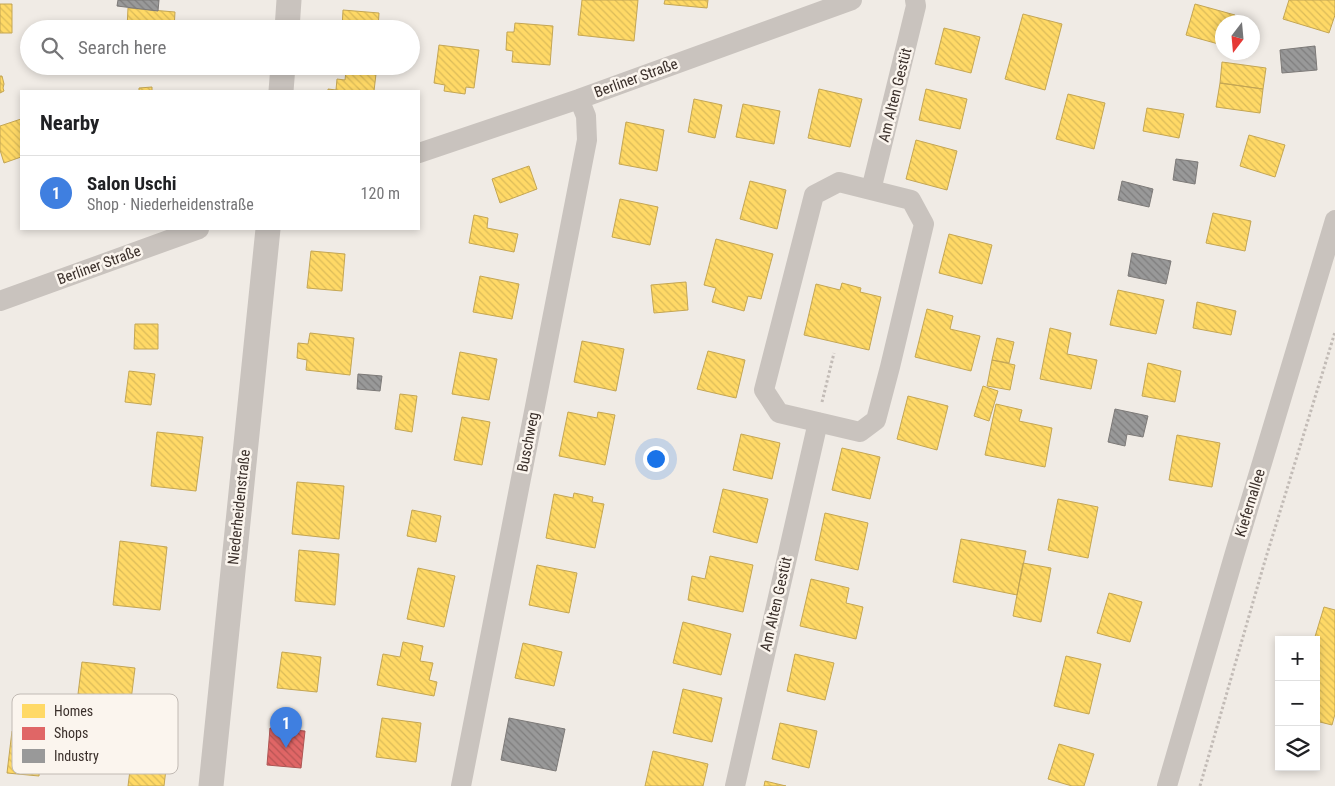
<!DOCTYPE html>
<html lang="en">
<head>
<meta charset="utf-8">
<style>
	:root { --surface:#fff; --page:#f2f2f2; --text:#202124; --muted:#757577; --line:#e0e0e0; --accent:#111827 }
	body { margin:0; font-family:"Roboto Condensed",sans-serif; background:var(--page); color:var(--text) }
	.controls { position:absolute; right:15px; bottom:15px; display:grid; overflow:hidden; border-radius:0px; box-shadow:0 2px 8px #0003 }
	.controls button { width:45px; height:45px; display:grid; place-items:center; padding:0; border:0; border-bottom:1px solid var(--line); background:var(--surface); color:var(--text); font:25px sans-serif }
	.compass { position:absolute; left:1215px; top:15px; width:45px; height:45px; border-radius:50%; background:var(--surface); box-shadow:0 2px 8px #0003; rotate:196deg }
	.you { position:absolute; left:655px; top:458px; width:18px; height:18px; margin:-12px; border:4px solid #fff; border-radius:50%; background:#1a73e8; box-shadow:0 0 0 8px #1a73e833 }
	.badge { display:grid; place-items:center; width:32px; height:32px; border-radius:50%; background:var(--accent); color:#fff; font-size:16px; font-weight:700 }
	.pin { position:absolute; translate:-50% -41px; filter:drop-shadow(0 1px 2px #0008) }
	.pin::after { content:''; position:absolute; top:26px; width:18px; height:15px; background:inherit; clip-path:polygon(0 0,100% 0,50% 100%) }
	.list { margin:0; padding:0; list-style:none }
	h2 { display:flex; justify-content:space-between; align-items:center; height:65px; margin:0; padding:0 20px; font-size:21px }
	h2 small { font-size:16px; font-weight:400; color:var(--muted) }
	.list li { display:grid; grid-template-columns:32px 1fr auto; gap:15px; align-items:center; box-sizing:border-box; height:75px; padding:0 20px; border-top:1px solid var(--line) }
	.list b { display:block; font-size:19px; white-space:nowrap }
	.list p { margin:0; font-size:16px; white-space:nowrap; color:var(--muted) }
	.list em { font-size:16px; font-style:normal; color:var(--muted) }
	.icon { flex:none; width:28px; height:28px; fill:none; stroke:currentColor; stroke-width:2; stroke-linecap:round; stroke-linejoin:round }
	.map { position:relative; flex:none; width:1335px; height:786px; overflow:hidden }
	.search { position:absolute; background:var(--surface); box-shadow:0 2px 8px #0003; left:20px; top:20px; width:400px; height:55px; display:flex; align-items:center; gap:12px; box-sizing:border-box; padding:0 18px; border-radius:28px; color:var(--muted); font-size:19px }
	.panel { position:absolute; background:var(--surface); box-shadow:0 2px 8px #0003; left:20px; top:90px; width:400px; height:140px; border-radius:0px }
	.map>svg:first-child { display:block }
	.homes { fill:url(#homes-back-hatch); stroke:#c4a654 }
	.shops { fill:url(#shops-back-hatch); stroke:#ae5654 }
	.industry { fill:url(#industry-back-hatch); stroke:#7d7a78 }
	.lines { fill:none; stroke-linecap:round; stroke-linejoin:round }
	.path { stroke:#c2bbb6; stroke-width:3; stroke-dasharray:2.5 2.5; stroke-linecap:butt }
	.minor { stroke:#c9c3be; stroke-width:20 }
	.tertiary { stroke:#c9c3be; stroke-width:25 }
	.labels { text-anchor:middle; dominant-baseline:central; stroke-width:5; stroke-linejoin:round; paint-order:stroke }
	.street-label { font-size:15px; fill:#3b302b; stroke:#fbf5ee }
	.key { fill:#fbf5ee; stroke:#c1bab4; stroke-width:1 }
	.key-label { font-size:14px; fill:#3b302b }
</style>
</head>
<body>
<div class="map">
<svg width="1335" height="786" viewBox="0 0 1335 786">
	<defs>
		<pattern id="homes-back-hatch" width="6" height="6" patternUnits="userSpaceOnUse" patternTransform="scale(1.25)"><rect width="6" height="6" fill="#ffd966"/><path d="M-1 5l2 2M0 0l6 6M5-1l2 2" fill="none" stroke="#dbbb59"/></pattern>
		<pattern id="shops-back-hatch" width="6" height="6" patternUnits="userSpaceOnUse" patternTransform="scale(1.25)"><rect width="6" height="6" fill="#e06666"/><path d="M-1 5l2 2M0 0l6 6M5-1l2 2" fill="none" stroke="#b75454"/></pattern>
		<pattern id="industry-back-hatch" width="6" height="6" patternUnits="userSpaceOnUse" patternTransform="scale(1.25)"><rect width="6" height="6" fill="#999"/><path d="M-1 5l2 2M0 0l6 6M5-1l2 2" fill="none" stroke="#7e7d7d"/></pattern>
	</defs>
	<rect width="100%" height="100%" fill="#f0ebe5"/>
	<path class="homes" d="M582,0H638L634,41L578,35Z
		M665,0H708L707,8L664,4Z
		M1289,0H1335V15L1329,33L1283,19Z
		M0,4H12V33H0Z
		M1195,4L1235,15L1233,22H1222V45L1186,35Z
		M128,8L175,12L174,29H127Z
		M343,10L379,13L378,29H342Z
		M1023,14L1062,24L1045,90L1005,79Z
		M515,23L553,26L550,65L512,62L513,51L506,50L507,32H514Z
		M944,28L980,37L971,73L935,64Z
		M439,45L479,50L474,88L466,87L465,94L444,91L445,85L434,83Z
		M1222,62L1266,68L1263,89L1220,83Z
		M346,71L376,74L374,91H328V89L336,90L337,79L345,80Z
		M0,76H2L4,84L3,88L4,91L0,93Z
		M1220,83L1263,89L1260,113L1216,107Z
		M152,87V91H139V88Z
		M819,89L862,99L850,147L808,138Z
		M926,89L967,99L960,129L919,120Z
		M1068,94L1105,103L1094,149L1056,139Z
		M694,99L722,105L715,138L688,132Z
		M743,104L780,111L774,144L736,137Z
		M1147,108L1184,114L1179,138L1143,131Z
		M21,119V157L4,163L0,150V126Z
		M626,122L664,130L657,171L619,164Z
		M1249,135L1285,145L1275,177L1240,166Z
		M916,140L957,151L947,190L906,179Z
		M529,166L537,189L500,203L492,179Z
		M750,181L786,190L777,229L740,219Z
		M620,199L658,207L650,245L612,237Z
		M1213,213L1251,221L1245,251L1206,243Z
		M474,215L488,218L487,228L518,234L514,252L469,243Z
		M949,234L992,245L982,284L939,273Z
		M716,239L773,254L761,299L748,296L744,311L712,302L716,288L704,285Z
		M311,251L345,254L342,291L307,288Z
		M480,276L519,284L512,319L473,312Z
		M686,282L688,310L654,313L651,285Z
		M842,283L861,288L860,292L881,297L869,350L804,335L816,284L840,290Z
		M1118,290L1164,300L1156,334L1110,325Z
		M1197,302L1236,311L1231,335L1193,328Z
		M927,309L953,316L950,329L980,336L971,371L915,357Z
		M135,324H158V349H134Z
		M1050,328L1071,333L1067,354L1097,360L1091,389L1040,379Z
		M310,333L354,338L350,375L306,370L307,360L297,358L298,343L308,344Z
		M997,338L1014,342L1009,363L992,360Z
		M582,341L624,349L616,391L574,382Z
		M708,351L745,360L736,398L697,389Z
		M460,352L497,359L489,400L452,394Z
		M992,360L1015,365L1010,390L987,386Z
		M1148,363L1181,371L1175,402L1142,396Z
		M129,371L155,374L151,405L125,402Z
		M983,386L998,391L989,421L974,416Z
		M400,394L417,396L412,432L395,429Z
		M908,396L948,406L937,450L897,439Z
		M996,404L1022,410L1019,421L1052,428L1045,467L985,455Z
		M568,412L597,418L598,412L615,415L605,465L559,456Z
		M462,417L490,422L482,465L454,460Z
		M157,432L203,437L196,491L151,486Z
		M741,434L780,443L772,479L733,470Z
		M1177,435L1220,443L1212,487L1169,480Z
		M842,448L880,457L870,499L832,490Z
		M297,482L344,486L339,539L292,534Z
		M723,489L768,499L757,543L713,532Z
		M574,493L593,497L592,502L604,504L595,548L546,538L554,494L573,498Z
		M1058,499L1098,507L1088,558L1048,550Z
		M412,510L441,516L436,542L407,536Z
		M825,513L868,523L858,570L815,560Z
		M961,539L1026,551L1017,595L953,582Z
		M120,541L167,547L160,610L113,605Z
		M299,550L339,554L335,605L295,601Z
		M710,556L753,565L743,612L688,600L692,576L705,579Z
		M1023,563L1051,568L1041,622L1013,616Z
		M537,565L577,573L569,613L529,605Z
		M418,568L455,576L444,627L407,619Z
		M811,579L849,588L846,603L863,607L856,639L800,626Z
		M1109,593L1142,602L1130,642L1097,633Z
		M1324,607L1335,610V714L1332,725L1316,721V640H1314Z
		M683,622L731,634L721,675L673,663Z
		M403,642L423,646L420,661L433,663L429,680L437,682L434,696L377,685L383,654L400,657Z
		M523,643L562,652L554,686L515,678Z
		M282,652L321,657L317,692L277,688Z
		M795,654L834,663L825,700L787,691Z
		M1066,656L1101,664L1089,714L1054,706Z
		M82,662L135,668L131,700L78,694Z
		M683,689L722,698L712,742L673,733Z
		M382,718L421,723L416,762L376,757Z
		M780,723L817,731L809,768L772,759Z
		M12,731L43,734L39,776L7,773Z
		M1059,744L1094,754L1084,786H1072L1048,779Z
		M133,747L168,752L164,786H128Z
		M653,751L708,764L703,786H645Z
		M765,781L786,786H764Z"/>
	<path class="shops" d="M270,728L305,731L301,768L267,765Z"/>
	<path class="industry" d="M118,0H159L158,11L117,6Z
		M1315,46L1317,70L1282,73L1280,50Z
		M1176,159L1198,162L1195,184L1173,180Z
		M1122,181L1153,189L1149,207L1118,200Z
		M1132,253L1171,261L1166,284L1128,276Z
		M358,374L382,376L380,391L357,389Z
		M1115,409L1148,416L1143,437L1127,434L1125,446L1108,442Z
		M509,718L565,729L556,771L501,760Z"/>
	<g class="lines">
		<path class="path" d="M822,402L834,353
			M1200,786L1264,564L1335,332"/>
		<path class="minor" d="M419,153L579,99L852,0
			M839,182L911,200L924,224L890,367L876,420L860,432L779,413L764,390L814,195Z
			M871,190L916,6L915,0
			M0,301L199,229
			M461,786L587,140L586,116L579,99
			M735,786L818,422
			M1167,786L1234,556L1335,220"/>
		<path class="tertiary" d="M287,29L289,0
			M281,91L283,66
			M211,786L268,229"/>
	</g>
	<g class="labels">
		<g class="street-label">
			<text transform="translate(636 78) rotate(-20)">Berliner Straße</text>
			<text transform="translate(895 95) rotate(-76)">Am Alten Gestüt</text>
			<text transform="translate(99 265) rotate(-20)">Berliner Straße</text>
			<text transform="translate(528 442) rotate(-79)">Buschweg</text>
			<text transform="translate(1250 503) rotate(-73)">Kiefernallee</text>
			<text transform="translate(239 507) rotate(-84)">Niederheidenstraße</text>
			<text transform="translate(776 604) rotate(-77)">Am Alten Gestüt</text>
		</g>
	</g>
	<rect x="12" y="694" width="166" height="80" rx="8" class="key"/>
	<rect x="22" y="704" width="23" height="14" fill="#ffd966"/>
	<rect x="22" y="727" width="23" height="13" fill="#e06666"/>
	<rect x="22" y="749" width="23" height="14" fill="#999"/>
	<g class="key-label">
		<text x="54" y="716">Homes</text>
		<text x="54" y="738">Shops</text>
		<text x="54" y="761">Industry</text>
	</g>
</svg>
<div class="controls">
<button>+</button>
<button>−</button>
<button><svg class="icon" aria-label="layers" viewBox="0 0 24 24"><path d="M12 4l9 5-9 5-9-5zM3 14l9 5 9-5"/></svg></button>
</div>
<svg class="compass" viewBox="-18 -18 36 36"><path d="M0-13l5 13h-10z" fill="#e53935"/><path d="M0 13l5-13h-10z" fill="#757577"/></svg>
<div class="you"></div>
<div class="pin badge" style="left:286px;top:748px;background:#3f7fe0">1</div>
<div class="search"><svg class="icon" aria-label="search" viewBox="0 0 24 24"><circle cx="10" cy="10" r="6"/><path d="M15 15l6 6"/></svg>Search here</div>
<section class="panel">
<h2>Nearby<small></small></h2>
<ul class="list">
<li><span class="badge" style="background:#3f7fe0">1</span><div><b>Salon Uschi</b><p>Shop · Niederheidenstraße</p></div><em>120 m</em></li>
</ul>
</section>
</div>
</body>
</html>
